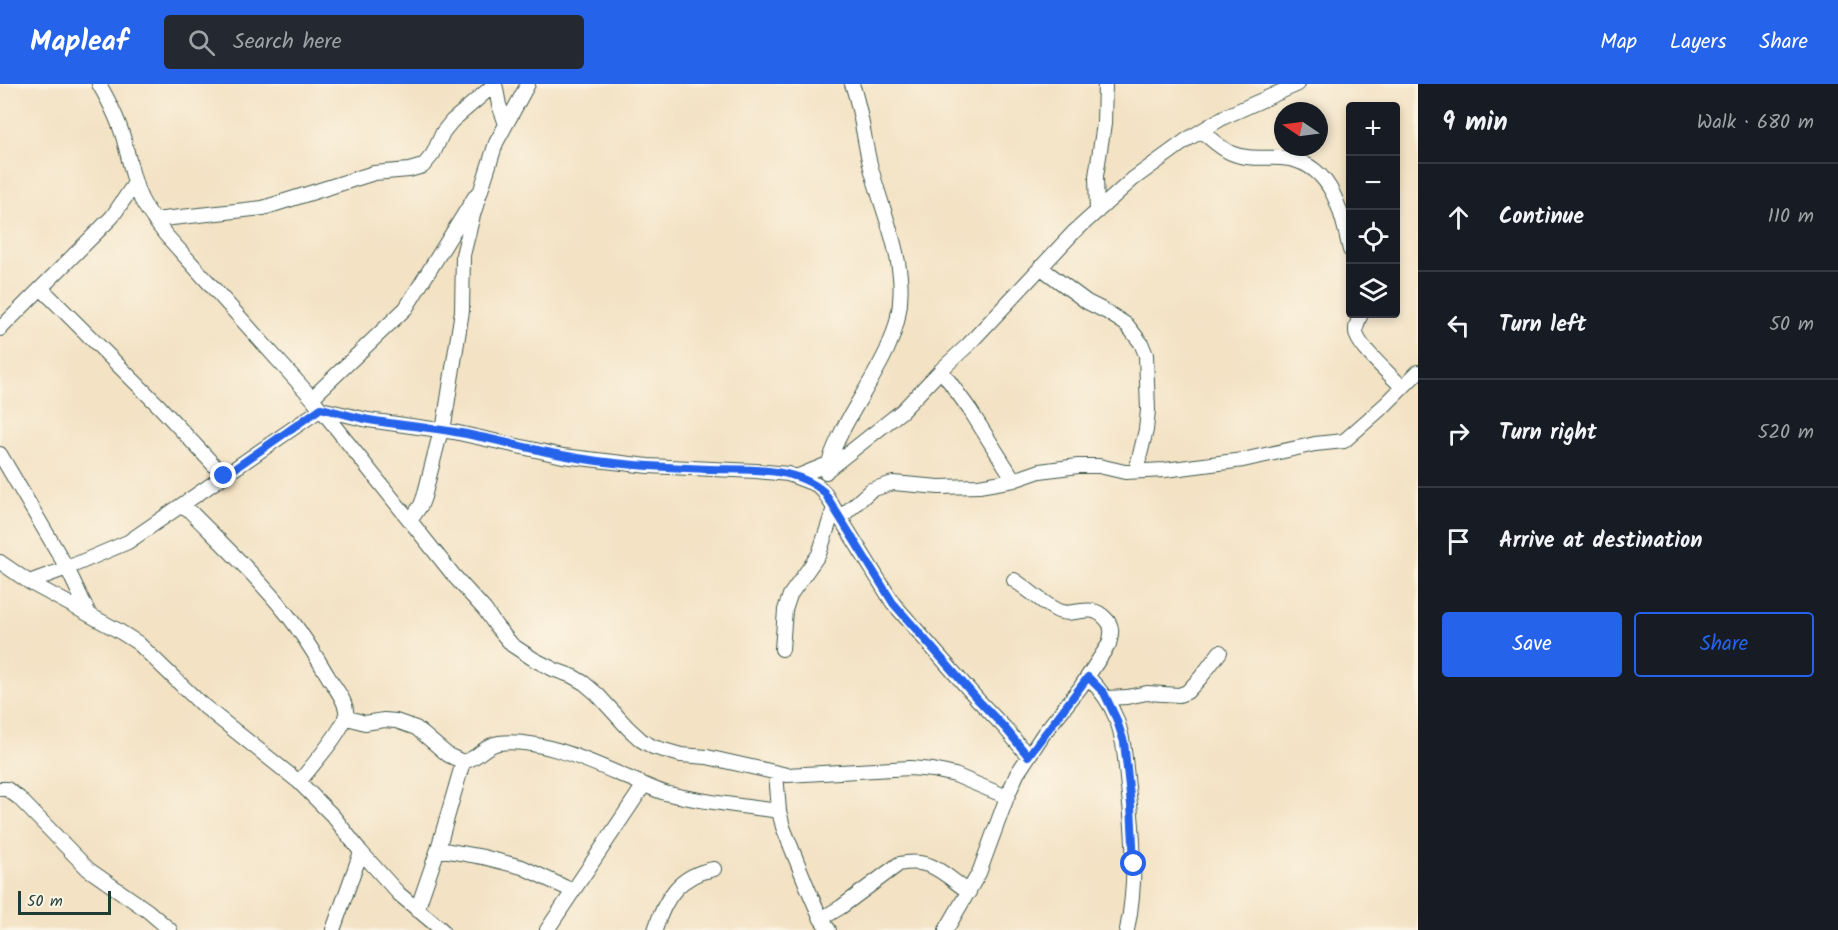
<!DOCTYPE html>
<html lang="en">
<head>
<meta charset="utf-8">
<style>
	:root { --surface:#171b24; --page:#242831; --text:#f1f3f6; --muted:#9ea1a6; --line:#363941; --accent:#2563eb }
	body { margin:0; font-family:Kalam,sans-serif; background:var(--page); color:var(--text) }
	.controls { position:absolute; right:18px; top:18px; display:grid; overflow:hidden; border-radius:6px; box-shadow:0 3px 9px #0003 }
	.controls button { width:54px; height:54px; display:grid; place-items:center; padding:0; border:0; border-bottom:2px solid var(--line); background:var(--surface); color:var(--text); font:30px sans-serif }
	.compass { position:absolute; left:1274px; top:18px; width:54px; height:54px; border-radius:50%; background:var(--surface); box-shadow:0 3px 9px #0003; rotate:283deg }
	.scale { position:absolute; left:18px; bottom:15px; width:93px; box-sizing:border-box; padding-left:6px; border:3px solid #1f3d34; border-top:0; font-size:16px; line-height:21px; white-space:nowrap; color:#1f3d34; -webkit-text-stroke:4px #fcf5e5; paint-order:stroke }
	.stop { position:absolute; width:18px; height:18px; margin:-14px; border:4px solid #2563eb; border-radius:50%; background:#fff }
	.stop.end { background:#2563eb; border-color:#fff; box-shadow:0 2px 6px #0008 }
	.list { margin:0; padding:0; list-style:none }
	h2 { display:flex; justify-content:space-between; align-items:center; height:78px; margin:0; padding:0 24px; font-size:26px }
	h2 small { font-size:20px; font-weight:400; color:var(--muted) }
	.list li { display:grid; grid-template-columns:39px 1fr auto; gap:18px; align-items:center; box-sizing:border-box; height:108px; padding:0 24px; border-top:2px solid var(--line) }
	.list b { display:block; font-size:22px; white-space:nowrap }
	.list em { font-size:20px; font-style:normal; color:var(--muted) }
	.actions { display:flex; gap:12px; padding:18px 24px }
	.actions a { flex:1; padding:14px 0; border:2px solid var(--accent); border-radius:6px; text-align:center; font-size:21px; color:var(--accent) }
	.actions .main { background:var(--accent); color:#fff }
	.icon { flex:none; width:33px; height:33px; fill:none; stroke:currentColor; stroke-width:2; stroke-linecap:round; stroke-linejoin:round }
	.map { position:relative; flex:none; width:1418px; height:846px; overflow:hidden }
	header { display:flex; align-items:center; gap:36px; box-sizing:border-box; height:84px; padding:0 30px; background:var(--accent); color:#fff }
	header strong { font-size:28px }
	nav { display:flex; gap:33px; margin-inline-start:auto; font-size:21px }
	.search { width:420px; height:54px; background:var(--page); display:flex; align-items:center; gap:15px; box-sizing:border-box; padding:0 21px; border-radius:6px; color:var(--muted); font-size:22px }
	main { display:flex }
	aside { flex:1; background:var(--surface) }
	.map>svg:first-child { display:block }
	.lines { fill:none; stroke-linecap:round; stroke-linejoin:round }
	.minor-casing { stroke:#3f564a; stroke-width:16 }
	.minor { stroke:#fff; stroke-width:14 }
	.route { stroke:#2563eb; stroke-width:8 }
</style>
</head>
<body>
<header>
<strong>Mapleaf</strong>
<div class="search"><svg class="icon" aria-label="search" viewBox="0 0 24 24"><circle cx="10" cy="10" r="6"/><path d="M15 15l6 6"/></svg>Search here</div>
<nav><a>Map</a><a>Layers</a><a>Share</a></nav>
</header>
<main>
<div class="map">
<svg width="1418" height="846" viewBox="0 0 1418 846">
	<rect width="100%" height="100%" fill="#fcf5e5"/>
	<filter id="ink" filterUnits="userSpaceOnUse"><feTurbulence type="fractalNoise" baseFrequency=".0167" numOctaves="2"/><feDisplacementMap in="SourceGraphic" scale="12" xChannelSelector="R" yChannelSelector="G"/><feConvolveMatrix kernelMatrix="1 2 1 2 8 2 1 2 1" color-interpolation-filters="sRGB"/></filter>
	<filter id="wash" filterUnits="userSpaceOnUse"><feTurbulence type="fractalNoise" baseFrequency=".008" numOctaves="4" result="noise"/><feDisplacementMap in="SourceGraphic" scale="24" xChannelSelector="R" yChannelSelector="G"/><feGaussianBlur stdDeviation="1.35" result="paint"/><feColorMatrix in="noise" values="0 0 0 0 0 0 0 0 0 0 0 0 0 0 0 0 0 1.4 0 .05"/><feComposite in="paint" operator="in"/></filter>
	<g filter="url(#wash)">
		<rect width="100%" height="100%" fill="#f3e2c4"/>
	</g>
	<g filter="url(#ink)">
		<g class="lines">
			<defs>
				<path id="minor" d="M99,0C110,19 120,38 125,60C130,78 133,98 141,115C147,127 156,138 165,150L312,314L455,493L485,526L496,542L512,561L535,576L555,586L572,592L584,599L597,610L628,644L641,656L653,663L681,671L707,673L787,691L910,684L933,686L955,691L1007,713
					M495,0L499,21L506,40
					M1201,47C1210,54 1220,64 1231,69C1247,76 1265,73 1281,74C1332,77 1341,127 1350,166
					M1097,128L1096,92L1104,40L1105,0
					M154,136L263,124L374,89L409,86L423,82L433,70L443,48L452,37L495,0
					M1040,183L1087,218L1107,228L1127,241L1141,259L1146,271L1148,326L1146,346L1136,387
					M42,205L159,322L224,392
					M1361,230C1358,237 1354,244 1357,252C1362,266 1391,291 1402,303
					M0,245L112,133L135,99
					M941,286L970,326L1014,396
					M312,314L406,224L476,111
					M443,347L462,227L463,171L473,131L496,59L528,0
					M0,370L67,484L89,530
					M826,387L902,327L941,286L968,261L1073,149L1133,95L1188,55L1224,33L1298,0
					M826,388C838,343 868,307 887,266C920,196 885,143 869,76C863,50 861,25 852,0
					M796,393L828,380
					M183,420C218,456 255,490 286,529C302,549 316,572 329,594C335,604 348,619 346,631C343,647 310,684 299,698
					M840,434L871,406L893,399L939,403L979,402L1014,396L1040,387L1078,382H1099L1125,388L1165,386L1243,376L1315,360L1344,357L1386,320L1418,288
					M410,437L421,421L424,413L441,346
					M0,478L29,498L119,547L138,559L200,619L299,698L333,732L361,768L399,810L442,846
					M29,498L67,484L128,458L321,325L368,336L454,348L563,372L648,382L756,387L788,390L817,401L824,408L893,519L978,616L1005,644L1028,672
					M782,565L785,526L790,511L819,470L834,424
					M1088,593C1100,605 1110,618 1116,634C1125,657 1125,679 1128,703C1134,751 1137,798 1127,846
					M1106,614L1127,613L1147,609L1179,611L1187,608L1201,593L1220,568
					M345,633L365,639L384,636L396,637L416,644L448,671L463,678C478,675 484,661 499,659C540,654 589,677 626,693C639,698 652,705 665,709C702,718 741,722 779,727
					M776,689L779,727L783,743L808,805L821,835L829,846
					M0,705H7L19,714L88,785L148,827L170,846
					M438,765L483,773L522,783L573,807
					M417,826L438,765L463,678
					M821,835L841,823L899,780C932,773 944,791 969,808
					M333,846L361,768
					M547,846L644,701
					M655,846C665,814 679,791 714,785
					M946,846L979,789L1007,713L1017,690L1044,649L1080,604L1109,560C1112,550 1113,541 1105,534C1089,517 1073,535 1056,526C1041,518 1028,505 1014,496"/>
			</defs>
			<use href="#minor" class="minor-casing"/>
			<use href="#minor" class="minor"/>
		</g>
	</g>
	<g class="lines" filter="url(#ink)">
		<path class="route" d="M224,392L321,324C337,328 353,333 369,336C398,341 427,343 455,348C491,354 526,364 562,371C610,381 661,383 711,385C747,386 795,382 824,408L893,519L978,616L1005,644L1028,672L1088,593L1104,609L1116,634L1124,658L1131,721L1134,780"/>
	</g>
</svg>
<div class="controls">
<button>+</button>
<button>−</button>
<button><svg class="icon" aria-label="locate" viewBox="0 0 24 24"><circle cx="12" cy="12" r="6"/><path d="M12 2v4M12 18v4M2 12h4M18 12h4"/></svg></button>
<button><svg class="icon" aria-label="layers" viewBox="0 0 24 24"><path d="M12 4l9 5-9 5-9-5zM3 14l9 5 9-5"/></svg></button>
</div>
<svg class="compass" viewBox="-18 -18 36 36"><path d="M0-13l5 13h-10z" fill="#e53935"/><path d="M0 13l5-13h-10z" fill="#9ea1a6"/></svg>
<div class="scale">50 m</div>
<div class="stop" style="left:1134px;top:780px"></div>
<div class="stop end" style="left:224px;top:392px"></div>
</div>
<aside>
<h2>9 min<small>Walk · 680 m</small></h2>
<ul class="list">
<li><svg class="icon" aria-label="ahead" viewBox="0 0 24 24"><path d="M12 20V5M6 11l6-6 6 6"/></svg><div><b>Continue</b></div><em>110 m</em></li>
<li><svg class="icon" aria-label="left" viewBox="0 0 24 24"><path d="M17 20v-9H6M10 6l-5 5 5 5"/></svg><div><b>Turn left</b></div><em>50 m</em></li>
<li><svg class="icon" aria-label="right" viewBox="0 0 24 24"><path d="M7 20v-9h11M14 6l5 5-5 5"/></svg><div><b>Turn right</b></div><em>520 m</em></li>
<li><svg class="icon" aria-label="arrive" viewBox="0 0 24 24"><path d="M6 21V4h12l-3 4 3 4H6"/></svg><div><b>Arrive at destination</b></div></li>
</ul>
<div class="actions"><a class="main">Save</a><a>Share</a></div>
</aside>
</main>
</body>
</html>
